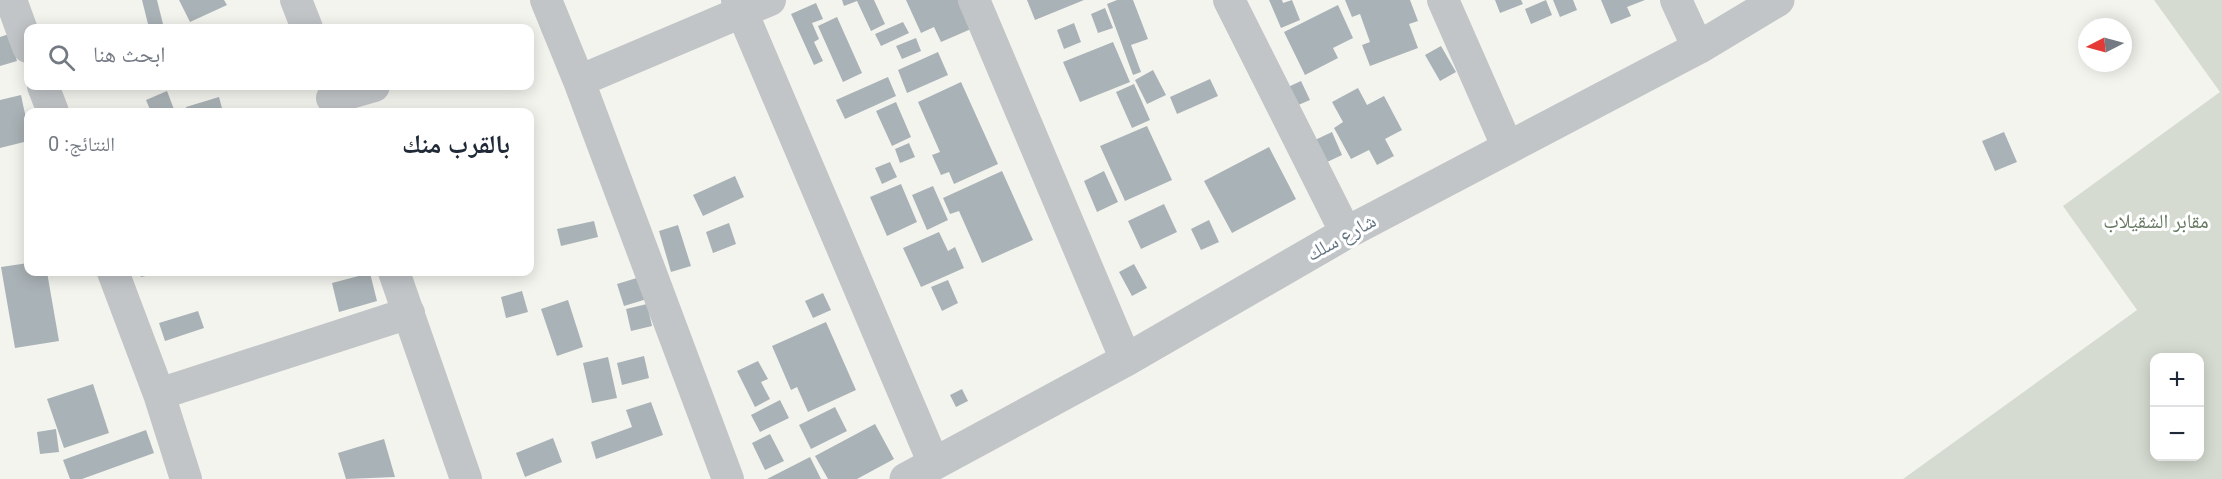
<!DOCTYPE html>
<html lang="ar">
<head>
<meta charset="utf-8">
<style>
	:root { --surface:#fff; --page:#f6f6f7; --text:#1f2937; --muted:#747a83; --line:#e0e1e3 }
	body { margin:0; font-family:Roboto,"Noto Naskh Arabic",sans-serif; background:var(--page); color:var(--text); direction:rtl }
	.controls { position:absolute; right:18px; bottom:18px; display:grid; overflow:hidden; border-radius:12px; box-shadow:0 3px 15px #0003 }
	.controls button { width:54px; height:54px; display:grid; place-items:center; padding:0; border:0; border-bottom:2px solid var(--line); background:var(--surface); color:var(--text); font:30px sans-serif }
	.compass { position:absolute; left:2078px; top:18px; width:54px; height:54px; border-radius:50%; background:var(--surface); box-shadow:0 3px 15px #0003; rotate:264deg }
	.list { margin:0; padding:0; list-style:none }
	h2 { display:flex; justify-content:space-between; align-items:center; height:78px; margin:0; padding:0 24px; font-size:26px }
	h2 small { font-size:20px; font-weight:400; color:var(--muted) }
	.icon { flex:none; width:33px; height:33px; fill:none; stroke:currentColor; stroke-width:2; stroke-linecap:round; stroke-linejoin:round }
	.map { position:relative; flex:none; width:2222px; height:479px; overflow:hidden; direction:ltr }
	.search { position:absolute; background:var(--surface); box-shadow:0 3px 15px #0003; left:24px; top:24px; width:510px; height:66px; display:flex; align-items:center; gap:15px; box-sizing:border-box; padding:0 21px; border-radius:12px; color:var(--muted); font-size:22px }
	.panel { position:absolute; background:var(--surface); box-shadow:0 3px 15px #0003; left:24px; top:108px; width:510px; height:168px; border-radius:12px; direction:rtl }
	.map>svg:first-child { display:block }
	.green { fill:#d5dbd0; fill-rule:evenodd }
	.building { fill:#a9b2b6 }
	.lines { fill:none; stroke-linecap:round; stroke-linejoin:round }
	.minor { stroke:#c1c5c8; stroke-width:32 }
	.tertiary { stroke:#c1c5c8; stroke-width:33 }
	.labels { text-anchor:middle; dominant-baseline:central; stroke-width:6; stroke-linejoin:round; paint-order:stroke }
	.park-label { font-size:20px; fill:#667861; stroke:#fff }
	.street-label { font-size:20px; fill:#627481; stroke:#fff }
</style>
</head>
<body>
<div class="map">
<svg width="2222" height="479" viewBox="0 0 2222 479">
	<rect width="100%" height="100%" fill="#f4f4ef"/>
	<path class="green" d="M2154,0H2222V479H1903L2137,310L2063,206L2220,92ZM2154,358H2200V456H2154Z"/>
	<path class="building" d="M142,0H157L164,28H149Z
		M179,0H224L227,5L190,22Z
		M842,0H874L885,24L871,31L857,1L844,6Z
		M906,0H958L971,29L941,42L934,27L921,33Z
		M1027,0H1084L1035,20Z
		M1117,0H1133L1148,39L1131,45L1141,72L1133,75L1107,4Z
		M1269,0H1282L1283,3L1292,0L1300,20L1281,28Z
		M1345,0H1410L1418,21L1409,24L1418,48L1370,66L1362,45L1370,42L1360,14L1352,17Z
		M1495,0H1521L1523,4L1500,13Z
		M1546,0L1552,15L1531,24L1525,9Z
		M1553,0H1573L1577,10L1560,17Z
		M1601,0H1645L1627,7L1631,16L1611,24Z
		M816,3L823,19L812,23L819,39L814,42L823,61L814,65L791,14Z
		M1338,5L1353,38L1333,48L1338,58L1305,75L1284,32Z
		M1105,8L1113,28L1098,33L1091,14Z
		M837,17L862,73L843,82L818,26Z
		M903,22L909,33L881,46L875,34Z
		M1074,23L1081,42L1064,49L1057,30Z
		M9,34L17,61L0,66V37Z
		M916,38L921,51L902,59L896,46Z
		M1113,42L1130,82L1080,102L1063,62Z
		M1441,46L1456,72L1440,81L1425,55Z
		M938,52L948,75L907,93L898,70Z
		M1153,70L1166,95L1147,104L1135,80Z
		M888,77L896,96L845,119L836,100Z
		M1210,79L1218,96L1177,114L1170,97Z
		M1301,81L1310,100L1296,106L1288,87Z
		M961,82L998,164L954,184L949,172L941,175L932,155L940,152L918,102Z
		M1134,84L1150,120L1132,128L1116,92Z
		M1358,88L1367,105L1384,96L1402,130L1385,139L1394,156L1377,165L1369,150L1351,159L1334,128L1343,122L1332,102Z
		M167,91L175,112H151L146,100Z
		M21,95L28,128V141L0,148V100Z
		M219,97L223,112H187L186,107Z
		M896,102L911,137L892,146L876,111Z
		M1147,126L1172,180L1125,201L1100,146Z
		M1332,132L1342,155L1325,163L1315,140Z
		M2004,132L2017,162L1995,171L1982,141Z
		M909,143L915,157L900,163L895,149Z
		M1269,147L1296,199L1232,233L1204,181Z
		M890,162L897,177L882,184L875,168Z
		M1002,171L1033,240L982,263L959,211L950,214L943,198Z
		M1104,171L1118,202L1097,212L1084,181Z
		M735,176L744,197L703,216L693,195Z
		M901,184L917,222L887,236L870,197Z
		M933,186L948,220L927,230L912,195Z
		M1164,204L1177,232L1141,249L1128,221Z
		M1209,220L1219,242L1201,250L1191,229Z
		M594,221L598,237L561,246L557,229Z
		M729,223L736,244L713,253L706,232Z
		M678,225L691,266L671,272L659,231Z
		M939,232L948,251L955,247L964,268L921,287L903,248Z
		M28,263V272H47L59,341L15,348L1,267Z
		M1134,264L1147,288L1132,296L1119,272Z
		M140,272H164L141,277Z
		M370,273L377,301L339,312L332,283Z
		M640,277L647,299L624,306L617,284Z
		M948,280L958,303L942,311L931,287Z
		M522,291L528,312L506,318L501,297Z
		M823,293L831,310L813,318L805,301Z
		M568,300L583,347L557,356L541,309Z
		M647,304L652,326L631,331L626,309Z
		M198,311L204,328L165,341L159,323Z
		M826,322L856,390L808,412L797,387L791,390L772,346Z
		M644,356L649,378L622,385L617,363Z
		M608,357L617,398L592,403L583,363Z
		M758,361L768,379L761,382L770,399L755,407L737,371Z
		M93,384L109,433L64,448L47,399Z
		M962,389L968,401L956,407L950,395Z
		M780,400L789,418L760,432L751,415Z
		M651,402L663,435L596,459L591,442L632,427L626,410Z
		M835,407L847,431L811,449L799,425Z
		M875,424L894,459L857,479H828L815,456Z
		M56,429L59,452L40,454L37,432Z
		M146,430L154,453L82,479H70L63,460Z
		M770,434L784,461L765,470L752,443Z
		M553,438L562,462L525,477L516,453Z
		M384,439L395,477L346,479L338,453Z
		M810,457L821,479H767Z"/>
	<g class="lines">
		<path class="minor" d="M11,0L28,47
			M296,0L307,28
			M546,0L579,81L728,479
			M737,0L934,464
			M974,0L1126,360
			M1229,0L1346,233
			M1443,0L1508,148
			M1676,0L1698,48
			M579,81L770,0
			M43,86L53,112
			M332,98L374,86
			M113,272L159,394L186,479
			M394,272L466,479
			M159,394L409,313"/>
		<path class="tertiary" d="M906,479L1126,360L1346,233L1698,48L1778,0"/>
	</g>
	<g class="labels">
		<g class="park-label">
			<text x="2156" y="221">مقابر الشقيلاب</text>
		</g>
		<g class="street-label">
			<text transform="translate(1341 237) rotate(-29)">شارع سلك</text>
		</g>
	</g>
</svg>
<div class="controls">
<button>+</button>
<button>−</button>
</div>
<svg class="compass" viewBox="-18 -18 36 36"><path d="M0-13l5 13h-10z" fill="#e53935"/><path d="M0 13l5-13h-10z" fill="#747a83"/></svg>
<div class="search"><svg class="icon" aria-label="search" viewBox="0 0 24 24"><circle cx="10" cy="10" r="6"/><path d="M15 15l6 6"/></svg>ابحث هنا</div>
<section class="panel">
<h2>بالقرب منك<small>النتائج: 0</small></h2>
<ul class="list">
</ul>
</section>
</div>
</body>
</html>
